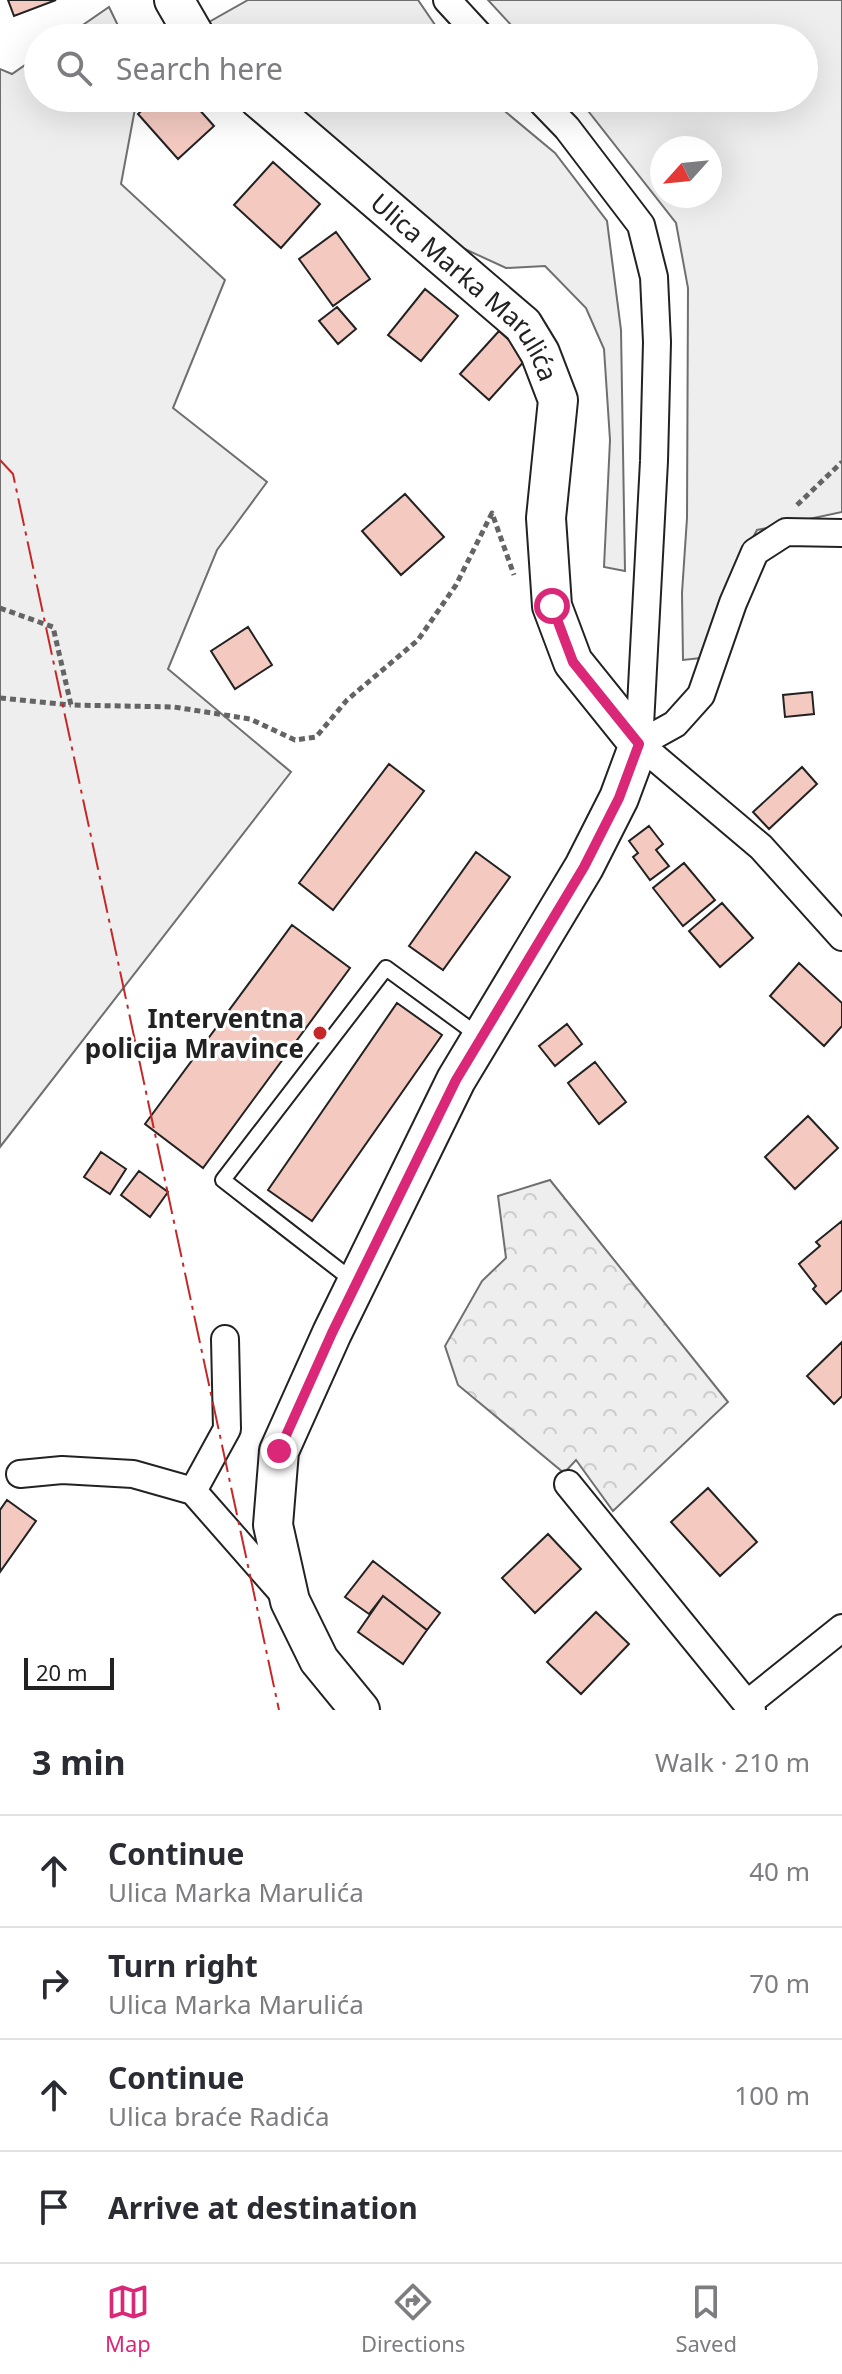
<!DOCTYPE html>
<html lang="en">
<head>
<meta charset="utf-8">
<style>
	:root { --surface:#fff; --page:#f2f2f3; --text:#2b2b33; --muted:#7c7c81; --line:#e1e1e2; --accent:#db2777 }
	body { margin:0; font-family:"Noto Sans",sans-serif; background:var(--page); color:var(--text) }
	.compass { position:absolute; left:650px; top:136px; width:72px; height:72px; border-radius:50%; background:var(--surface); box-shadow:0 8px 32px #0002; rotate:243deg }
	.scale { position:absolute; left:24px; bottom:20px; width:90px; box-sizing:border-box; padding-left:8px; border:4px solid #222; border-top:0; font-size:22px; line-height:28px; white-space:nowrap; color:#222; -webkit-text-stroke:6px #fff; paint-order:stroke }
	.stop { position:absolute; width:24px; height:24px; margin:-18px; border:6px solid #db2777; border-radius:50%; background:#fff }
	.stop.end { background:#db2777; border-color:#fff; box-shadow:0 2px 8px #0008 }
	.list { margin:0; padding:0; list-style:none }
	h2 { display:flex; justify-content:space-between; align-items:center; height:104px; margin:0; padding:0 32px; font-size:34px }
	h2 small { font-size:26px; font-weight:400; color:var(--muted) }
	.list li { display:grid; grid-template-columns:52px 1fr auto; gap:24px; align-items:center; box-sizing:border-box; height:112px; padding:0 32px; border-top:2px solid var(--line) }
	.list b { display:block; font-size:30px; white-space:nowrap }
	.list p { margin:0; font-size:26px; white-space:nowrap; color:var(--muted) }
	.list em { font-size:26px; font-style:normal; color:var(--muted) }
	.icon { flex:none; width:44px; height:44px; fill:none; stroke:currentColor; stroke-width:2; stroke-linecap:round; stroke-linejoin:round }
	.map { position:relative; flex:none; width:842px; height:1710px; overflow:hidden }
	.search { position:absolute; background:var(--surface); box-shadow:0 8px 32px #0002; left:24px; right:24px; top:24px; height:88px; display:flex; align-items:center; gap:20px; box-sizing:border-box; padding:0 28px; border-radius:44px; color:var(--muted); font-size:30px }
	.sheet { height:552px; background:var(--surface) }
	nav { display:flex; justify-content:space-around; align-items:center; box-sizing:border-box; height:112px; border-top:2px solid var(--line); background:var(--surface); font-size:22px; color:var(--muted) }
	nav a { display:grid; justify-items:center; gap:4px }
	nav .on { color:var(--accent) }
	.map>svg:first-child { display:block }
	.grass { fill:#eee; stroke:#6f6f6f; stroke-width:2; fill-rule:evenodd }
	.forest { fill:url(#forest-crowns); stroke:#6f6f6f; stroke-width:2 }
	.building { fill:#f3c9c0; stroke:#222; stroke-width:2 }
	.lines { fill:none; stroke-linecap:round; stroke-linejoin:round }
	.lane-casing { stroke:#222; stroke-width:18 }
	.street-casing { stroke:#222; stroke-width:30 }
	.secondary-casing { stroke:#222; stroke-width:42 }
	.path { stroke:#646464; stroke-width:5; stroke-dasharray:6 4; stroke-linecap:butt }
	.lane { stroke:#fff; stroke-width:14 }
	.street { stroke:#fff; stroke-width:26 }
	.secondary { stroke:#fff; stroke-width:38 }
	.power { stroke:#c62828; stroke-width:2; stroke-dasharray:28 6 4 6; stroke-linecap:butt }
	.route { stroke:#db2777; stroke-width:10 }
	.poi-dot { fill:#c62828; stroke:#fff; stroke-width:3 }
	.labels { text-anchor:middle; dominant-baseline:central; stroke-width:6; stroke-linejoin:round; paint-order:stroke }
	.street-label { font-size:26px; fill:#222; stroke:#fff }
	.poi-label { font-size:26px; font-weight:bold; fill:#222; stroke:#fff; text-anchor:end }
</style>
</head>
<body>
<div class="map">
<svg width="842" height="1710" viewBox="0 0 842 1710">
	<defs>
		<pattern id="forest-crowns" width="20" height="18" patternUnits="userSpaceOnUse" patternTransform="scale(2)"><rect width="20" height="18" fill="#eee"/><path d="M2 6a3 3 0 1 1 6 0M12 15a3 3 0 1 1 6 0" fill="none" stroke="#ccc"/></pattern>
	</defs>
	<rect width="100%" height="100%" fill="#fff"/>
	<path class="grass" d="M248,0H418L444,38H222L209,22Z
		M488,0H842V512L757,530L727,586L701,658L683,660L682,593L687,518L688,288L676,223L578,98H804V38H523ZM662,148H710V196H662Z
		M109,7L124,38H64Z
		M38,56V98H137L121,184L225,280L173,408L267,482L217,550L168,669L291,772L0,1147V69L12,74Z
		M274,98H489L555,153L607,221L621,330L625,571L604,567L610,440L604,349L586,308L545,266L506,268L441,238Z"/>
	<path class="forest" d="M550,1180L728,1402L613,1511L576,1460L564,1473L458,1385L445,1346L482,1281L506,1258L498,1196Z"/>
	<path class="building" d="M8,0H56L14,16Z
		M155,98H189L214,126L178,159L138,114Z
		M273,162L320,204L281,248L234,205Z
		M336,232L370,279L333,306L299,259Z
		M425,289L458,316L421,361L388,335Z
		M337,307L356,329L338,344L319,321Z
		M499,331L528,357L489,400L460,374Z
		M405,494L444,537L401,575L362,531Z
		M248,627L272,665L235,689L211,651Z
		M812,692L814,714L785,717L783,695Z
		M389,764L424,791L333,910L299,883Z
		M802,767L817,784L769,829L753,812Z
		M649,826L663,844L656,850L669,866L650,880L633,857L638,853L629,841Z
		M476,852L510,877L443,970L409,946Z
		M684,863L715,900L683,926L653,888Z
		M722,903L753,938L720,967L689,931Z
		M292,925L350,968L203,1168L145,1124Z
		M799,963L842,1003V1026L824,1046L770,996Z
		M397,1003L442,1035L312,1221L268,1190Z
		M567,1024L582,1044L555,1066L539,1046Z
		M595,1062L626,1102L599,1124L568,1083Z
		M808,1116L838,1148L795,1189L765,1157Z
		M101,1152L126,1169L110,1194L84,1177Z
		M139,1171L168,1192L150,1217L121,1195Z
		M842,1221V1290L826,1304L813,1289L816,1286L799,1264L820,1246L816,1242Z
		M842,1342V1396L834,1404L807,1376Z
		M708,1488L757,1542L720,1576L671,1522Z
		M7,1500L36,1521L0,1572V1510Z
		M548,1534L581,1569L535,1613L502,1578Z
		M373,1561L440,1613L427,1630L383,1596L369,1614L345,1597Z
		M383,1596L427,1630L403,1664L358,1632Z
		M596,1612L629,1644L581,1694L547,1662Z"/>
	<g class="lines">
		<defs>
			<path id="lane" d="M356,1283L223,1180L386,968L479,1036"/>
			<path id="street" d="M447,0L482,38
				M538,98L567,128L641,225L654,277L657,342L654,461L639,744
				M639,744L675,724L701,695L733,603L755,552L786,532L842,533
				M639,744L761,847L842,937
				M20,1474L62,1470L133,1474L193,1491L287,1598
				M568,1484L752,1710
				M193,1491L227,1429L225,1339
				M747,1704L842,1628"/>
			<g id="secondary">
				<path d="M174,0L196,38"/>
				<path id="s1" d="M258,98L523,325L540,353L558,400L546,518L552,606L573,662L639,744L619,798L584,867L456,1080L332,1333L279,1451L273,1525L290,1601L319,1660L360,1710"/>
			</g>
		</defs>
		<use href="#lane" class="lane-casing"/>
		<use href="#street" class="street-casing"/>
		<use href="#secondary" class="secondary-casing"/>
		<path class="path" d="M797,505L842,462
			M0,608L53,627L71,705L174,707L250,719L295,740L316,737L347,700L418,640L456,585L492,513L514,575
			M0,698L71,705"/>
		<use href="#lane" class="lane"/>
		<use href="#street" class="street"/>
		<use href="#secondary" class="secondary"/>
		<path class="power" d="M0,460L13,474L279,1710"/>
	</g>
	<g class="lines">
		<path class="route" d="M279,1451L332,1333L456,1080L584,867L619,798L639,744L573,662L552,606"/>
	</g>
	<circle class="poi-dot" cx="320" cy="1033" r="8"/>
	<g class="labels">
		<g class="street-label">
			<text stroke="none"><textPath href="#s1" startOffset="282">Ulica Marka Marulića</textPath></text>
		</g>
		<g class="poi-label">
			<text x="304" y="1018">Interventna<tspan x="304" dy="30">policija Mravince</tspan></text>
		</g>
	</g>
</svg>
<svg class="compass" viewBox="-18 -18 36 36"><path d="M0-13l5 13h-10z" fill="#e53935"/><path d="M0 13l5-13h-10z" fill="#7c7c81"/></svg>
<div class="scale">20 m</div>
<div class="stop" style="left:552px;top:606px"></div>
<div class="stop end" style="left:279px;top:1451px"></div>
<div class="search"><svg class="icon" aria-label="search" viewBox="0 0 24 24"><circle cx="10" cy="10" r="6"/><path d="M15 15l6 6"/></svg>Search here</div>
</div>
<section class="sheet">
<h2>3 min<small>Walk · 210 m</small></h2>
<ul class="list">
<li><svg class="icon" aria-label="ahead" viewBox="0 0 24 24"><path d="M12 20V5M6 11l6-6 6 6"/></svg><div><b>Continue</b><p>Ulica Marka Marulića</p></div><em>40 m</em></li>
<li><svg class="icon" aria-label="right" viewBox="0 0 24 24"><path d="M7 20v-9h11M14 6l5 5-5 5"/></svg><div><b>Turn right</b><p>Ulica Marka Marulića</p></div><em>70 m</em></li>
<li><svg class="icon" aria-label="ahead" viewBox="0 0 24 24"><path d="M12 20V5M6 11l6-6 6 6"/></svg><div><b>Continue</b><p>Ulica braće Radića</p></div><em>100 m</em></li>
<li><svg class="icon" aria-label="arrive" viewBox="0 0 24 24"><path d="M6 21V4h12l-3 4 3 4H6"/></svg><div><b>Arrive at destination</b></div></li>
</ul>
</section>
<nav>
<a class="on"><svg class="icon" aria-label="map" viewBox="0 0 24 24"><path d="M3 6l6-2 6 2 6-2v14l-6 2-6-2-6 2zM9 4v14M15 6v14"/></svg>Map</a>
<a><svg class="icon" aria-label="directions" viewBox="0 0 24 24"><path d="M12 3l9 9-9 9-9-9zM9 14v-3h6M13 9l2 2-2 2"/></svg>Directions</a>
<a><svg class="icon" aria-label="saved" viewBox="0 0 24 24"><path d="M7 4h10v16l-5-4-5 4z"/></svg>Saved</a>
</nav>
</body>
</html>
